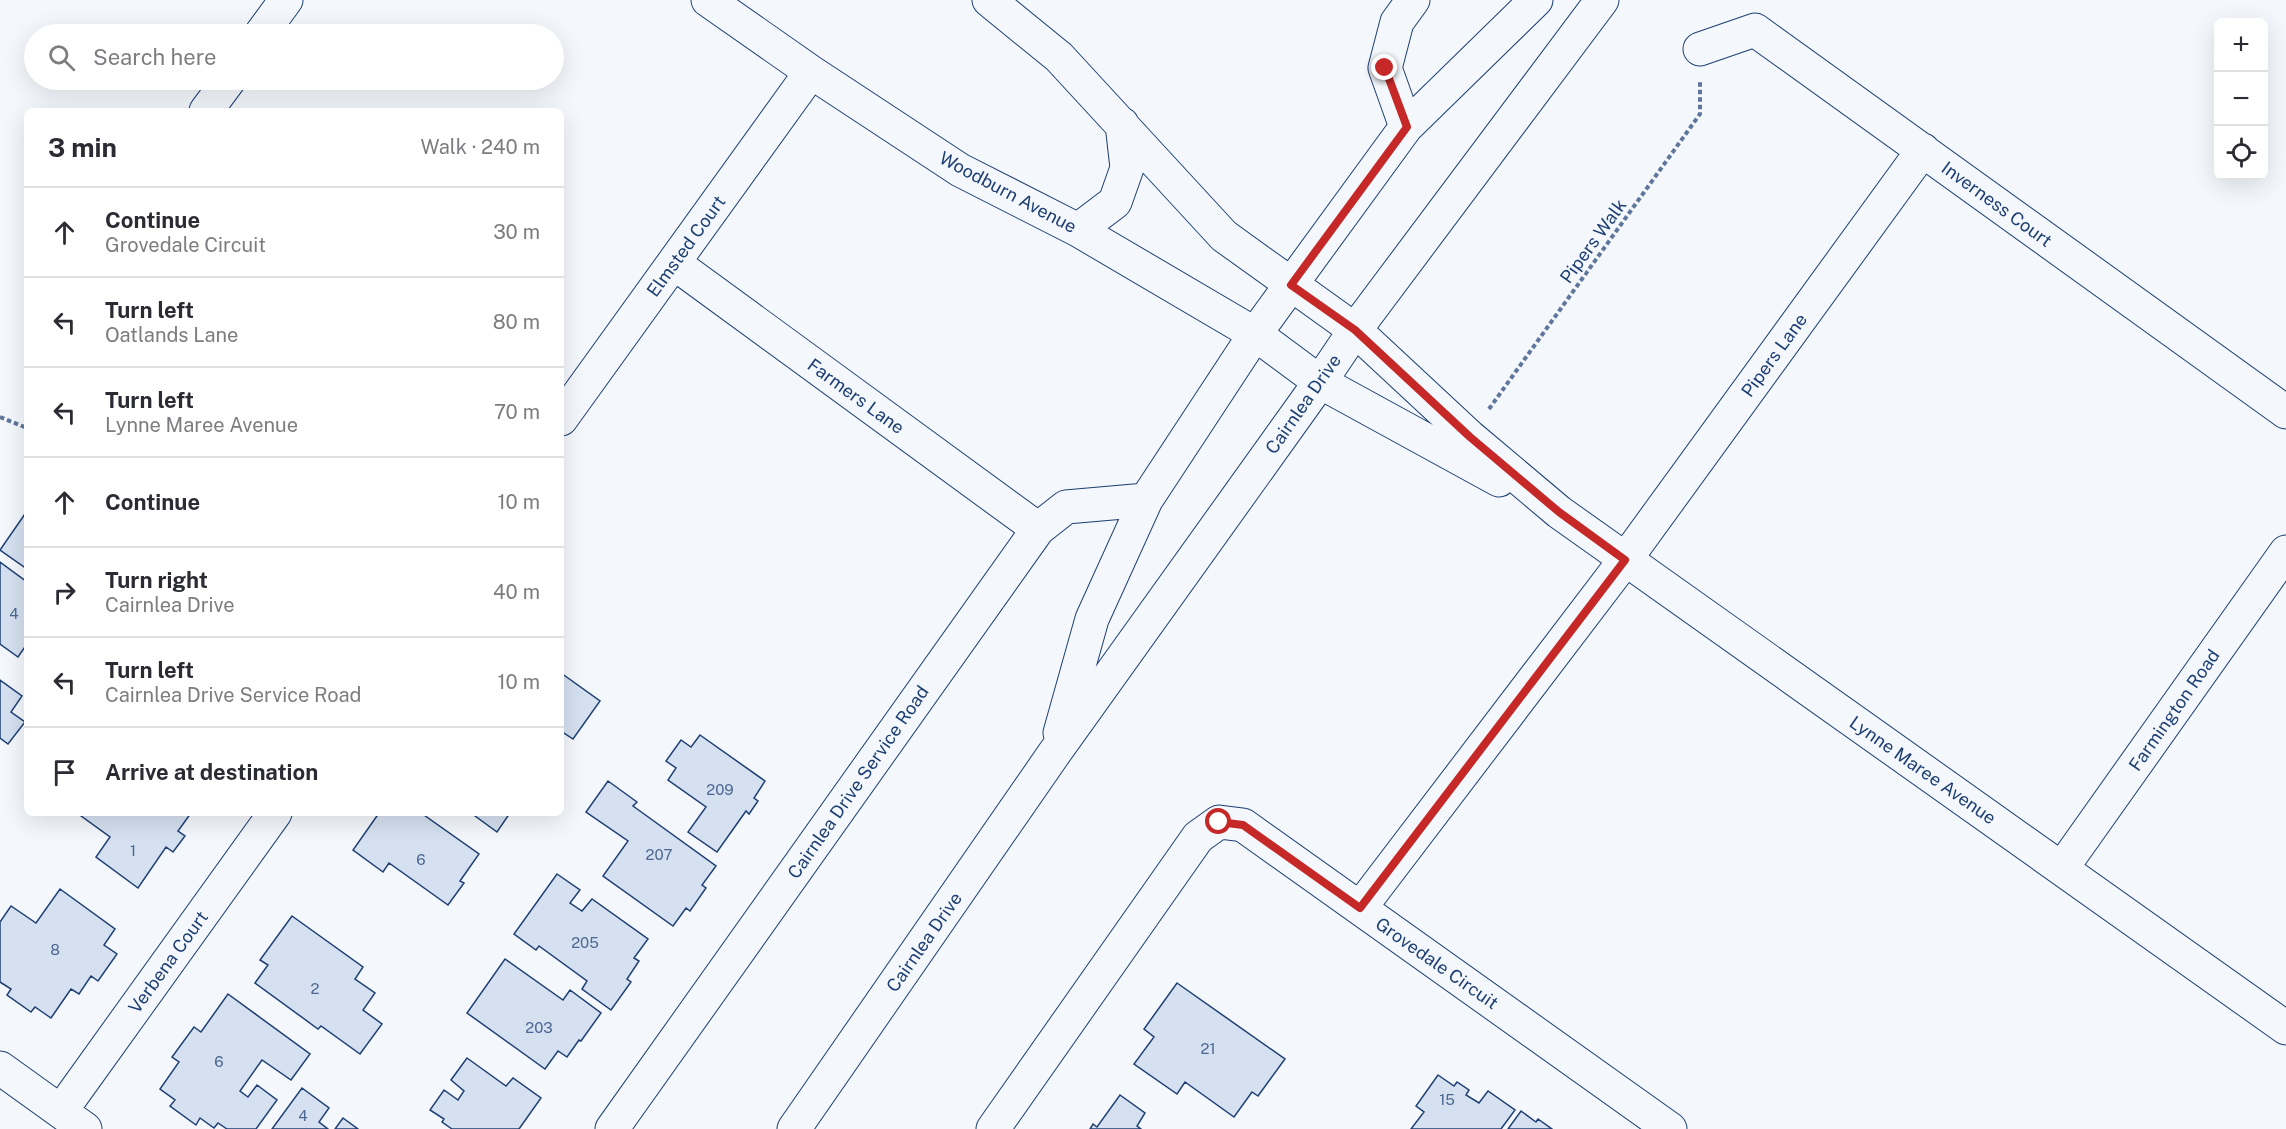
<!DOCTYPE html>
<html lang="en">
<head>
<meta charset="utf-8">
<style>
	:root { --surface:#fff; --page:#f2f2f3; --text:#2b2b33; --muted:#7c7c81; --line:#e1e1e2 }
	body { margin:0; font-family:"Public Sans",sans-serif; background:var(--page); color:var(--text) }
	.controls { position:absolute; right:18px; top:18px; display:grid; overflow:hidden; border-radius:9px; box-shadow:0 6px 24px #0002 }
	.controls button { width:54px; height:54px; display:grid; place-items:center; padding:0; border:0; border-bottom:2px solid var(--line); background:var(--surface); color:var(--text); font:30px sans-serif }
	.stop { position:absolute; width:18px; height:18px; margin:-14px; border:4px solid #c62828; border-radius:50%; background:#fff }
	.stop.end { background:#c62828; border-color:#fff; box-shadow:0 2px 6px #0008 }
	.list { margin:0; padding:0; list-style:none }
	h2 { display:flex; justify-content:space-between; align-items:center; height:78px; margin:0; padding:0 24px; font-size:26px }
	h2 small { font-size:20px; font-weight:400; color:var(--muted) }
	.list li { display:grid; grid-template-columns:39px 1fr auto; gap:18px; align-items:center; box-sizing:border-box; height:90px; padding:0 24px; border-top:2px solid var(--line) }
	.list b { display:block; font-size:22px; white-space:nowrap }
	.list p { margin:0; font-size:20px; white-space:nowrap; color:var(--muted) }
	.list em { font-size:20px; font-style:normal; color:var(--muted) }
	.icon { flex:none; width:33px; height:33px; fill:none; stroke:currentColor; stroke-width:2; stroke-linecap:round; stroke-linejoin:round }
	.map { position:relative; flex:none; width:2286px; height:1129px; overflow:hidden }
	.search { position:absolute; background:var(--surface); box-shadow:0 6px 24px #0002; left:24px; top:24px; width:540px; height:66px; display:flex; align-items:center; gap:15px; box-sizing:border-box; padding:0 21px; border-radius:33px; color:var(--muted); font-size:22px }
	.panel { position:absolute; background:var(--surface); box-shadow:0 6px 24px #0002; left:24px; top:108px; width:540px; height:708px; border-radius:9px }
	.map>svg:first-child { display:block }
	.building { fill:#d5e0f0; stroke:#1d3f73; stroke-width:1.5 }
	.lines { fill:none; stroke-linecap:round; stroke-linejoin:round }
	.minor-casing { stroke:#1d3f73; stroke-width:35 }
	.path { stroke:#5e769c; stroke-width:4; stroke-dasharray:4.5 3; stroke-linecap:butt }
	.minor { stroke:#f4f7fb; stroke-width:33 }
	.route { stroke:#c62828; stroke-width:8 }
	.labels { text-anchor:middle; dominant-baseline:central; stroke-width:4.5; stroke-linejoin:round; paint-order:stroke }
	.number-label { font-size:15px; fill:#4b6792 }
	.street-label { font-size:18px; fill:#1d3f73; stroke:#f4f7fb }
</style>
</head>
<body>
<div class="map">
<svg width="2286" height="1129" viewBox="0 0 2286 1129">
	<rect width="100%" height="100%" fill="#f4f7fb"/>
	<path class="building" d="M27,511V569L0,550Z
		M0,562L27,582V644L18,657L0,644Z
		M561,673L600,701L573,739L561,731Z
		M0,680L22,696L11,712L25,722L8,744L0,738Z
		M700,735L765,781L754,798L758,801L749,814L746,811L717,852L688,832L706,807L668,780L676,768L666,761L681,740L691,747Z
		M608,781L637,802L633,806L716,866L702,885L706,888L690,911L686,908L673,926L603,876L628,841L586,812Z
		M77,813H191L178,831L185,836L173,852L166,847L138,888L96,857L110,837Z
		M379,813H421L479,854L460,881L464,883L448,905L389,863L383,872L353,850Z
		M471,813H510L497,832Z
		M557,874L580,890L570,903L582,911L592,899L648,939L634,958L639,961L627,979L631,982L611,1010L582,989L587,981L539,946L536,950L514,934Z
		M60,889L115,929L104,945L117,954L98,981L91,976L79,994L71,989L51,1018L35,1007L31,1012L7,995L11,989L0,982V922L11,906L36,923Z
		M292,916L363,967L355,979L375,993L363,1010L382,1024L360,1054L321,1026L318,1029L255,983L268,965L260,960Z
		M505,959L563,1000L570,990L601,1013L581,1041L579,1040L567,1057L558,1051L545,1069L467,1013Z
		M1177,983L1285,1059L1258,1096L1252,1092L1234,1117L1185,1082L1177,1094L1134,1064L1154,1037L1144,1029Z
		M228,994L310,1054L291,1080L262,1060L240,1091L248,1097L257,1085L277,1100L256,1129H227L218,1123L214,1128L200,1118L196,1125L170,1106L175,1100L160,1089L179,1062L172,1057L194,1027L201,1032Z
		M467,1058L506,1086L513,1078L541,1098L519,1129H452L442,1122L444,1119L430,1110L444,1090L458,1100L464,1091L451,1080Z
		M1438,1075L1454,1086L1457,1082L1469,1090L1466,1095L1479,1103L1488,1091L1515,1110L1501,1129H1411L1424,1112L1416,1106Z
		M302,1088L329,1108L319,1122L328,1129H272Z
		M1120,1095L1145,1113L1137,1126L1141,1129H1090L1093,1124L1097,1127Z
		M1521,1111L1536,1122L1538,1119L1552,1129H1508Z
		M343,1118L358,1129H335Z"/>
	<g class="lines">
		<defs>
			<path id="minor" d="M708,0L811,72L960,170L1078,230L1255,334L1320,382L1499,480
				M989,0L1059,57L1224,236L1355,330L1470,437L1559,512L2286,1028
				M261,34L286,0
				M1700,49L1755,30L2286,412
				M206,111L229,80
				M1406,127L1385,68L1397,22L1413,0
				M1078,230L1115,202L1127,168L1122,124
				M674,263L1038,529
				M561,419L811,72
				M1060,733L1092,619L1146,500L1255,334L1406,127L1536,0
				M2062,868L2286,552
				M1360,908L1625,560L1923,150
				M0,1068L85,1129
				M61,1111L275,813
				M612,1129L1038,529L1066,507L1146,500
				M794,1129L1053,755L1320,382L1355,330L1602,0
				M993,1129L1198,837L1219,822L1243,825L1670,1129"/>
		</defs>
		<use href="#minor" class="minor-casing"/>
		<path class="path" d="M1489,409L1700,114V82
			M0,417L27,428"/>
		<use href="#minor" class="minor"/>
	</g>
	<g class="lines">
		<path class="route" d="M1219,822L1243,825L1360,908L1625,560L1559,512L1470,437L1355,330L1291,285L1407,127L1385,68"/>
	</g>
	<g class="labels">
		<g class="number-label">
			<text x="14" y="613">4</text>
			<text x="720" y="789">209</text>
			<text x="133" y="850">1</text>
			<text x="659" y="854">207</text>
			<text x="421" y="859">6</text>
			<text x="585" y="942">205</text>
			<text x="55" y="949">8</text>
			<text x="315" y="988">2</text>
			<text x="539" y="1027">203</text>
			<text x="1208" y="1048">21</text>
			<text x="219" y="1061">6</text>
			<text x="1447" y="1099">15</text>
			<text x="303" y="1115">4</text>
		</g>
		<g class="street-label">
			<text transform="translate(1008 192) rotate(28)">Woodburn Avenue</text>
			<text transform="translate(1997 204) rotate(36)">Inverness Court</text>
			<text transform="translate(1593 241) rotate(-54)">Pipers Walk</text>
			<text transform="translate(686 246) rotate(-54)">Elmsted Court</text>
			<text transform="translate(1774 355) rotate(-54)">Pipers Lane</text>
			<text transform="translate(856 396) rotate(36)">Farmers Lane</text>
			<text transform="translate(1303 404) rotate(-55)">Cairnlea Drive</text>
			<text transform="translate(2174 710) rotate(-55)">Farmington Road</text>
			<text transform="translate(1923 770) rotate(35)">Lynne Maree Avenue</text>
			<text transform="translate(858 782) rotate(-55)">Cairnlea Drive Service Road</text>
			<text transform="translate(924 942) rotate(-55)">Cairnlea Drive</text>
			<text transform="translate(168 962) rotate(-54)">Verbena Court</text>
			<text transform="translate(1437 963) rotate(35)">Grovedale Circuit</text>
		</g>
	</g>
</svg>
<div class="controls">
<button>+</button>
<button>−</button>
<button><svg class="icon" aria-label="locate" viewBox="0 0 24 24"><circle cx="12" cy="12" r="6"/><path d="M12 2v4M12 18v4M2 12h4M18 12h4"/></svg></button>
</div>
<div class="stop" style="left:1219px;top:822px"></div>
<div class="stop end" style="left:1385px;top:68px"></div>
<div class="search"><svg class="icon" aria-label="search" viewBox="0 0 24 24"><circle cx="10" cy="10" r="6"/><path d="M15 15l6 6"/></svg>Search here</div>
<section class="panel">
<h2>3 min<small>Walk · 240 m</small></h2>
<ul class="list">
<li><svg class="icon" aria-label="ahead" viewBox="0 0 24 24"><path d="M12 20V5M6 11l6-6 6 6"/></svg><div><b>Continue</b><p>Grovedale Circuit</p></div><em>30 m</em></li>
<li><svg class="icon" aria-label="left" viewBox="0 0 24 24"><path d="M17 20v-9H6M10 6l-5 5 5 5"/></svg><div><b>Turn left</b><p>Oatlands Lane</p></div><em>80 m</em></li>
<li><svg class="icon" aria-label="left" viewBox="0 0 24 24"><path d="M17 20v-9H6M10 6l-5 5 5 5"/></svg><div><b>Turn left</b><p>Lynne Maree Avenue</p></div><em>70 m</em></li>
<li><svg class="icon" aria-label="ahead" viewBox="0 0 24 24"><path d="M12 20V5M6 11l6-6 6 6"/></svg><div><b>Continue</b></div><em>10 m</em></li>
<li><svg class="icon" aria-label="right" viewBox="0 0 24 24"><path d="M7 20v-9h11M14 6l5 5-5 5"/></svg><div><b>Turn right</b><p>Cairnlea Drive</p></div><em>40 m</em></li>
<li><svg class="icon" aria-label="left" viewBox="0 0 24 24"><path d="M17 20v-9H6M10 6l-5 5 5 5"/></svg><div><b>Turn left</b><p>Cairnlea Drive Service Road</p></div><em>10 m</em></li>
<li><svg class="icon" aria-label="arrive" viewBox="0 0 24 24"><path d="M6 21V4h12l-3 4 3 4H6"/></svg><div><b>Arrive at destination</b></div></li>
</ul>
</section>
</div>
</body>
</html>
